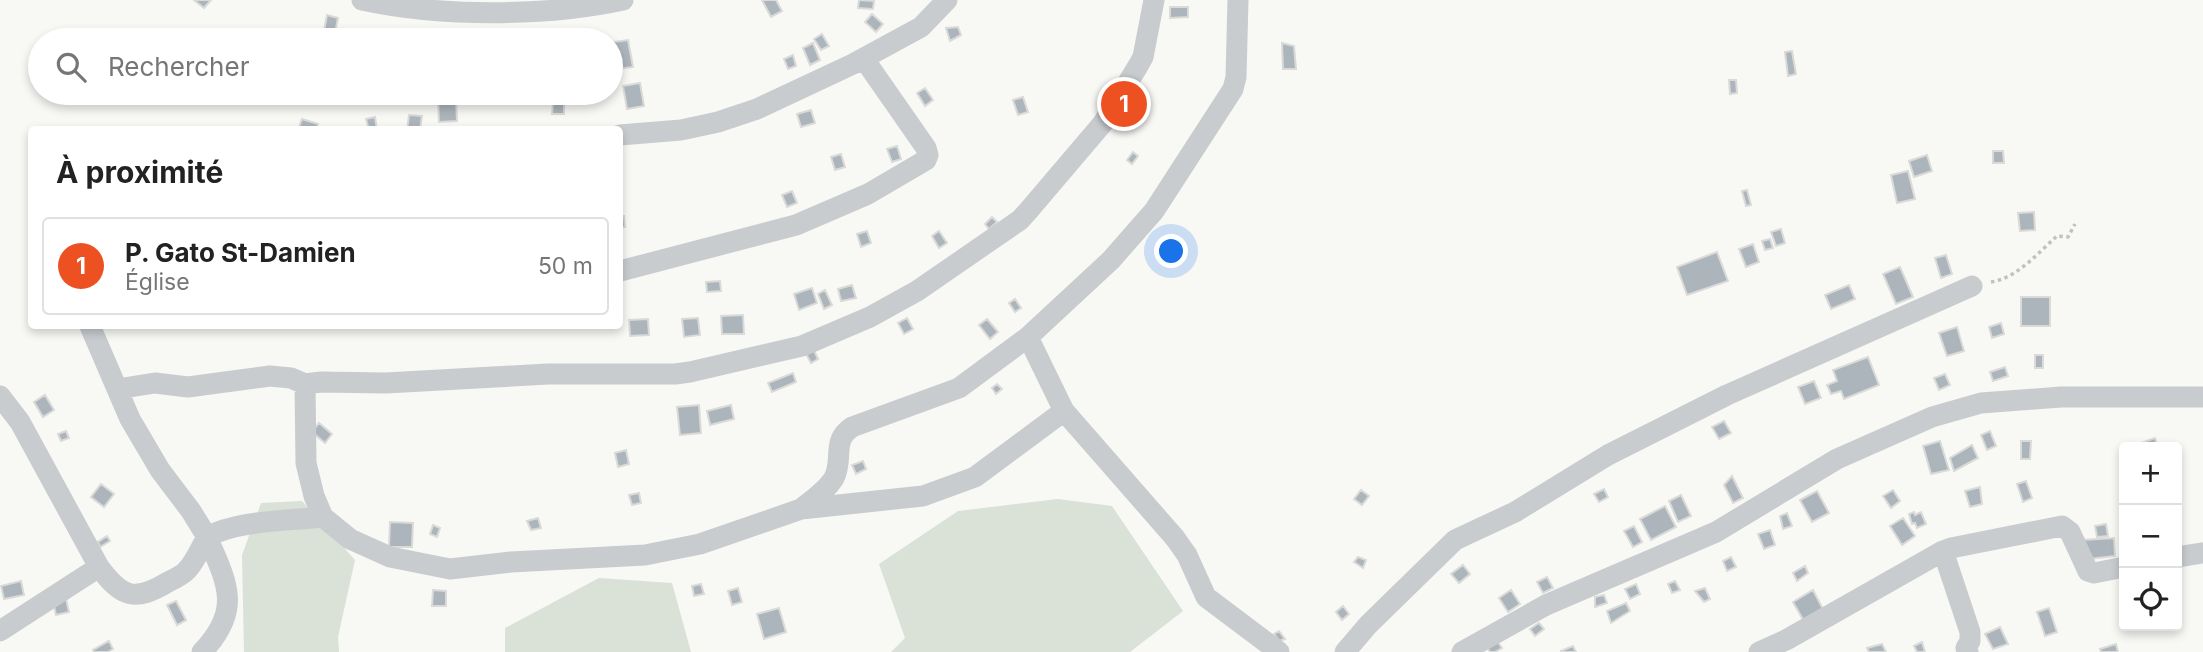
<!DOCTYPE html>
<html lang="fr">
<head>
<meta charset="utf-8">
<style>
	:root { --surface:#fff; --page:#f2f2f2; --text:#222; --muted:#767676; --line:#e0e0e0; --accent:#ed5121 }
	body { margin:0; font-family:Inter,sans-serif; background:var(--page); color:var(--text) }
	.controls { position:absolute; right:21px; bottom:21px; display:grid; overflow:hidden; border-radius:7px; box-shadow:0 4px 10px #0003 }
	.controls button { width:63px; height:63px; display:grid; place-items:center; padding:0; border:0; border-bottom:2px solid var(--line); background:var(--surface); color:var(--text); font:35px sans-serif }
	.you { position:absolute; left:1172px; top:252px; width:24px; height:24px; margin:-18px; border:5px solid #fff; border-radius:50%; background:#1a73e8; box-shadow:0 0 0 10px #1a73e833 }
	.badge { display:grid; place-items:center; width:46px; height:46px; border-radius:50%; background:var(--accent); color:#fff; font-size:23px; font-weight:700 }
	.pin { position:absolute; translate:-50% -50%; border:4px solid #fff; box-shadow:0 2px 7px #0006 }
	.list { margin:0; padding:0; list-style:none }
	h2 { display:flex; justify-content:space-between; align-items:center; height:91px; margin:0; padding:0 28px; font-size:30px }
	h2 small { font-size:23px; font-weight:400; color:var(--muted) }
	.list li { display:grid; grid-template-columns:46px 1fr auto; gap:21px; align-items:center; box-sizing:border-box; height:98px; margin:0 14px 14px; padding:0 14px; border:2px solid var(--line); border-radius:7px }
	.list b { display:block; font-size:26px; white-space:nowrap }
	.list p { margin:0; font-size:23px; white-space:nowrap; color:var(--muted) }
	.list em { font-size:23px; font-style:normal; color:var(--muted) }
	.icon { flex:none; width:38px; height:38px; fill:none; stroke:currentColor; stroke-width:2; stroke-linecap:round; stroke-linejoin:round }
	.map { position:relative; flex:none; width:2203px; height:652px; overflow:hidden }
	.search { position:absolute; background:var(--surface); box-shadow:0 4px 10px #0003; left:28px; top:28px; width:595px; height:77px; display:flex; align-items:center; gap:18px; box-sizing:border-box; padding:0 24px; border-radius:38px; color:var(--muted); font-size:26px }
	.panel { position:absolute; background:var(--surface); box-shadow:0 4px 10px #0003; left:28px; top:126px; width:595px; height:203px; border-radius:7px }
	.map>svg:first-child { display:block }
	.green { fill:#dae1d6 }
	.building { fill:#acb5bb; stroke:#dadad8; stroke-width:2 }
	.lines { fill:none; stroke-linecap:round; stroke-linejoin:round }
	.path { stroke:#bfc2c4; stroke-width:3.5; stroke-dasharray:3.5 3.5; stroke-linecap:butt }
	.street { stroke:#c8cccf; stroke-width:21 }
</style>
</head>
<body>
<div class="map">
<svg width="2203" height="652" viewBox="0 0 2203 652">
	<rect width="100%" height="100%" fill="#f8f8f5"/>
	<path class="green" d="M1058,499L1112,506L1183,611L1130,652H891L905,638L879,564L958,511Z
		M302,501L355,560L338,637L339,652H244L242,555L261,503Z
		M599,578L672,583L691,652H505V628Z"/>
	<path class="building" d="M194,0H211L204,8Z
		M762,0H776L782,11L771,17Z
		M859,0L874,1L873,9L858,8Z
		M1170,7H1188V17L1170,18Z
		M872,14L883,24L876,32L865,22Z
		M327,15L338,18L335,33L324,31Z
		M958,27L961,35L950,41L946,28Z
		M822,34L829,46L821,50L814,39Z
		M628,40L633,67L617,69L613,42Z
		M813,43L820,60L810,65L803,48Z
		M1282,43L1294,46L1296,69H1283Z
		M1792,51L1796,74L1788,76L1785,52Z
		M793,55L796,66L788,69L784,59Z
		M1729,80H1736L1737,93L1730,94Z
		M640,83L644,106L627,109L623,86Z
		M925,88L933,100L925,106L917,93Z
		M494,93H511L512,100L496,102Z
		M1023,97L1028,112L1018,115L1013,100Z
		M456,99L457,121L439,122L438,100Z
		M553,102H564V114H552Z
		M811,110L815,123L801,127L797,114Z
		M409,115L422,116L420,130H407Z
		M375,117L377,130H369L366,119Z
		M302,119L318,124L317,130H298Z
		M897,146L901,159L892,162L887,149Z
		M1993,151H2003L2004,163H1993Z
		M1133,152L1138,156L1132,164L1127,160Z
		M841,154L845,167L835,170L831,157Z
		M1927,155L1932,171L1914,177L1909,161Z
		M1908,171L1915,199L1897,203L1891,175Z
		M1747,190L1751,205L1746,206L1742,191Z
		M792,191L797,203L787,207L782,195Z
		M2034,212L2035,230L2020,231L2018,213Z
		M620,216H624L625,227H620Z
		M992,217L997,222L989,229L985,224Z
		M1781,229L1785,243L1776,246L1771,232Z
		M867,231L871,243L861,247L857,234Z
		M939,231L947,243L939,248L932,236Z
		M1770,239L1773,248L1765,250L1762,241Z
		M1753,244L1759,262L1746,267L1739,249Z
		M1717,252L1728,281L1687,295L1677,267Z
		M1946,255L1952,274L1941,278L1935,258Z
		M1900,267L1913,297L1896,304L1883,274Z
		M720,281L721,291L707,292L706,282Z
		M852,285L856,298L841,301L838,289Z
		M1849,285L1855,299L1831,309L1825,295Z
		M812,288L817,303L799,310L794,294Z
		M825,290L832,305L824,309L818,294Z
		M2021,297H2050V326H2021Z
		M1015,299L1021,308L1015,312L1009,303Z
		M743,315L744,334H722L721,316Z
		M698,318L700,335L684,337L682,319Z
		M907,318L913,329L904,334L898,323Z
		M648,319L649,335L630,336L629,320Z
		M987,319L998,332L990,339L979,325Z
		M2001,323L2004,334L1992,338L1989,327Z
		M1957,327L1964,351L1947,356L1939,333Z
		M812,346L818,359L811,363L804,350Z
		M2035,355H2043V368H2035Z
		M1868,357L1879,385L1844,399L1841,391L1831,394L1827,385L1837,381L1833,370Z
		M2005,367L2008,376L1993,381L1990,372Z
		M793,373L796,382L772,392L768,383Z
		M1945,374L1950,385L1939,390L1934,378Z
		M1814,381L1821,398L1805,404L1798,387Z
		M997,384L1002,389L996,394L992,388Z
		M45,395L54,410L43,417L34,402Z
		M699,405L701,433L680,435L677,407Z
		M731,405L734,419L710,425L707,411Z
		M1724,421L1731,433L1719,439L1712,427Z
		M319,423L332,434L325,443L312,432Z
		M66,431L69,438L61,441L58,434Z
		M1990,431L1996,446L1987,450L1981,435Z
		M2155,438L2158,447H2143L2141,443Z
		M1940,441L1949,470L1931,474L1923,446Z
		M2021,441H2031L2030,459H2021Z
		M1972,445L1978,458L1954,471L1950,458Z
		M626,450L629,464L618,467L615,453Z
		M863,461L866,469L856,474L852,465Z
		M1732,476L1743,498L1733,503L1724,485Z
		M2026,481L2032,498L2023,502L2017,484Z
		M101,484L114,494L104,507L91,497Z
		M1980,487L1982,504L1970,507L1965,491Z
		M1604,489L1608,497L1599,502L1594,494Z
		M1361,490L1369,496L1362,505L1354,499Z
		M1893,490L1900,501L1891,508L1883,496Z
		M1817,491L1829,513L1812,522L1800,500Z
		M639,493L641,503L632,505L629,495Z
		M1681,495L1691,516L1678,522L1669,501Z
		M1665,506L1676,527L1651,540L1640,519Z
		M1914,512L1915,515L1921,512L1926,524L1917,528L1915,523L1912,524L1909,514Z
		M1787,513L1792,526L1783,529L1780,516Z
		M538,518L541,528L531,530L527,521Z
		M1903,518L1915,536L1902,545L1890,526Z
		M390,522L413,523L412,547H389Z
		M2106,524L2108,536L2097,537L2095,526Z
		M433,525L440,528L437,537L430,534Z
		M1634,526L1642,542L1633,547L1624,531Z
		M1770,530L1775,545L1764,549L1758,534Z
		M107,536L110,541L100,547L98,542Z
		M2114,538L2115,556L2089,559L2083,540Z
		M1358,557L1366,560L1363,568L1354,562Z
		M1731,557L1736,567L1727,571L1723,561Z
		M1463,565L1470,574L1459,583L1451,574Z
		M1805,566L1808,573L1797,581L1793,573Z
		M1547,577L1553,588L1543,593L1537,582Z
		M21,581L24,595L4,599L1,586Z
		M1675,581L1680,590L1672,593L1668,584Z
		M701,584L704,594L694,596L692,586Z
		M1636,584L1640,594L1630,599L1625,589Z
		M738,588L742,602L732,605L728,591Z
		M1705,588L1710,599L1704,602L1695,591Z
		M433,590L446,591V606H432Z
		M1511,590L1520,604L1508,612L1499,598Z
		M1813,590L1825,613L1805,623L1793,602Z
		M1604,595L1607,603L1595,607V597Z
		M66,599L69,612L56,615L53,602Z
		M176,601L186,620L177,625L167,605Z
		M1626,603L1630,611L1611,623L1607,611Z
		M1343,606L1349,614L1342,620L1336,612Z
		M779,608L786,632L764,639L757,614Z
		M2049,608L2057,632L2045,636L2037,612Z
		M1539,623L1544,629L1535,636L1530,629Z
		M2000,627L2008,644L1993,649L1985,634Z
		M1279,631L1285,639L1279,641L1274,634Z
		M1495,638L1502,648L1495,652H1490L1485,644Z
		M109,641L113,649L108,652H94L93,650Z
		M1922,642L1925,652H1917L1914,646Z
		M1882,644L1886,652H1869L1867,648Z
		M2116,644L2118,652H2101L2100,649Z
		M1573,646L1576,652H1561V651Z"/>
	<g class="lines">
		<path class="path" d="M1991,282C2017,278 2038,253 2057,236L2068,237L2075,224"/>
		<path class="street" d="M362,0C440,17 545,17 623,0
			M620,135L681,130L718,122L757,109L853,64L921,27L947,0
			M620,271L796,225L868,194L926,160L928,155L926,148L864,59
			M1028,337L1064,411L1175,538L1187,555L1206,597L1279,652
			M305,384L321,382L386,383L548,374H675L690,372L802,346L870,317L917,291L1020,220L1029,210L1103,123L1138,66L1143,57L1154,0
			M117,389L155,383L188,387L270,376L291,378L305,384L306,463L314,496L323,517L350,539L390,557L450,569L511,562L645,555L700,544L801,509L923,496L975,477L1064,411
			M0,396L20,422L99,567C122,598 135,602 168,582C174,579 183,575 187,570C195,562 201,547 207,537L191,511L160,470L130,419L90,326
			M801,509C812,500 827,490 834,478C844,459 831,441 852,427L959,388L1028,337L1111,260L1154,211L1233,89L1236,77L1238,0
			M1943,551L1970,632V641L1966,648L1968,652
			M2177,557L2203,553
			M0,631L99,567
			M202,652C242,610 228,584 207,537C238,520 288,521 323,517
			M1345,652L1368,625L1455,540L1515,512L1608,455L1727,395L1972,286
			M1462,652L1546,605L1716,532L1837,459L1932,417L1981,403L2061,397H2203
			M1759,652L1786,640L1943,551L1951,548L2062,526L2070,532L2088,571L2094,573L2124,567"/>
	</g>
</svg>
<div class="controls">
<button>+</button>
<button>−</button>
<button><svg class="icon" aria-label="locate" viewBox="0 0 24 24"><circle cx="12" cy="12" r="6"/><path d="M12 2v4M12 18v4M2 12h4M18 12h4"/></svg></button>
</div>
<div class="you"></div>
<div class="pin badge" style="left:1124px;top:104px">1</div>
<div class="search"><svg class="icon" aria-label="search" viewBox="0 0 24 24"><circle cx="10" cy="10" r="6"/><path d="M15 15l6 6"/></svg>Rechercher</div>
<section class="panel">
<h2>À proximité<small></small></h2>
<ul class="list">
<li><span class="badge">1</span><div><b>P. Gato St-Damien</b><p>Église</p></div><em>50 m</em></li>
</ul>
</section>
</div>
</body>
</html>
